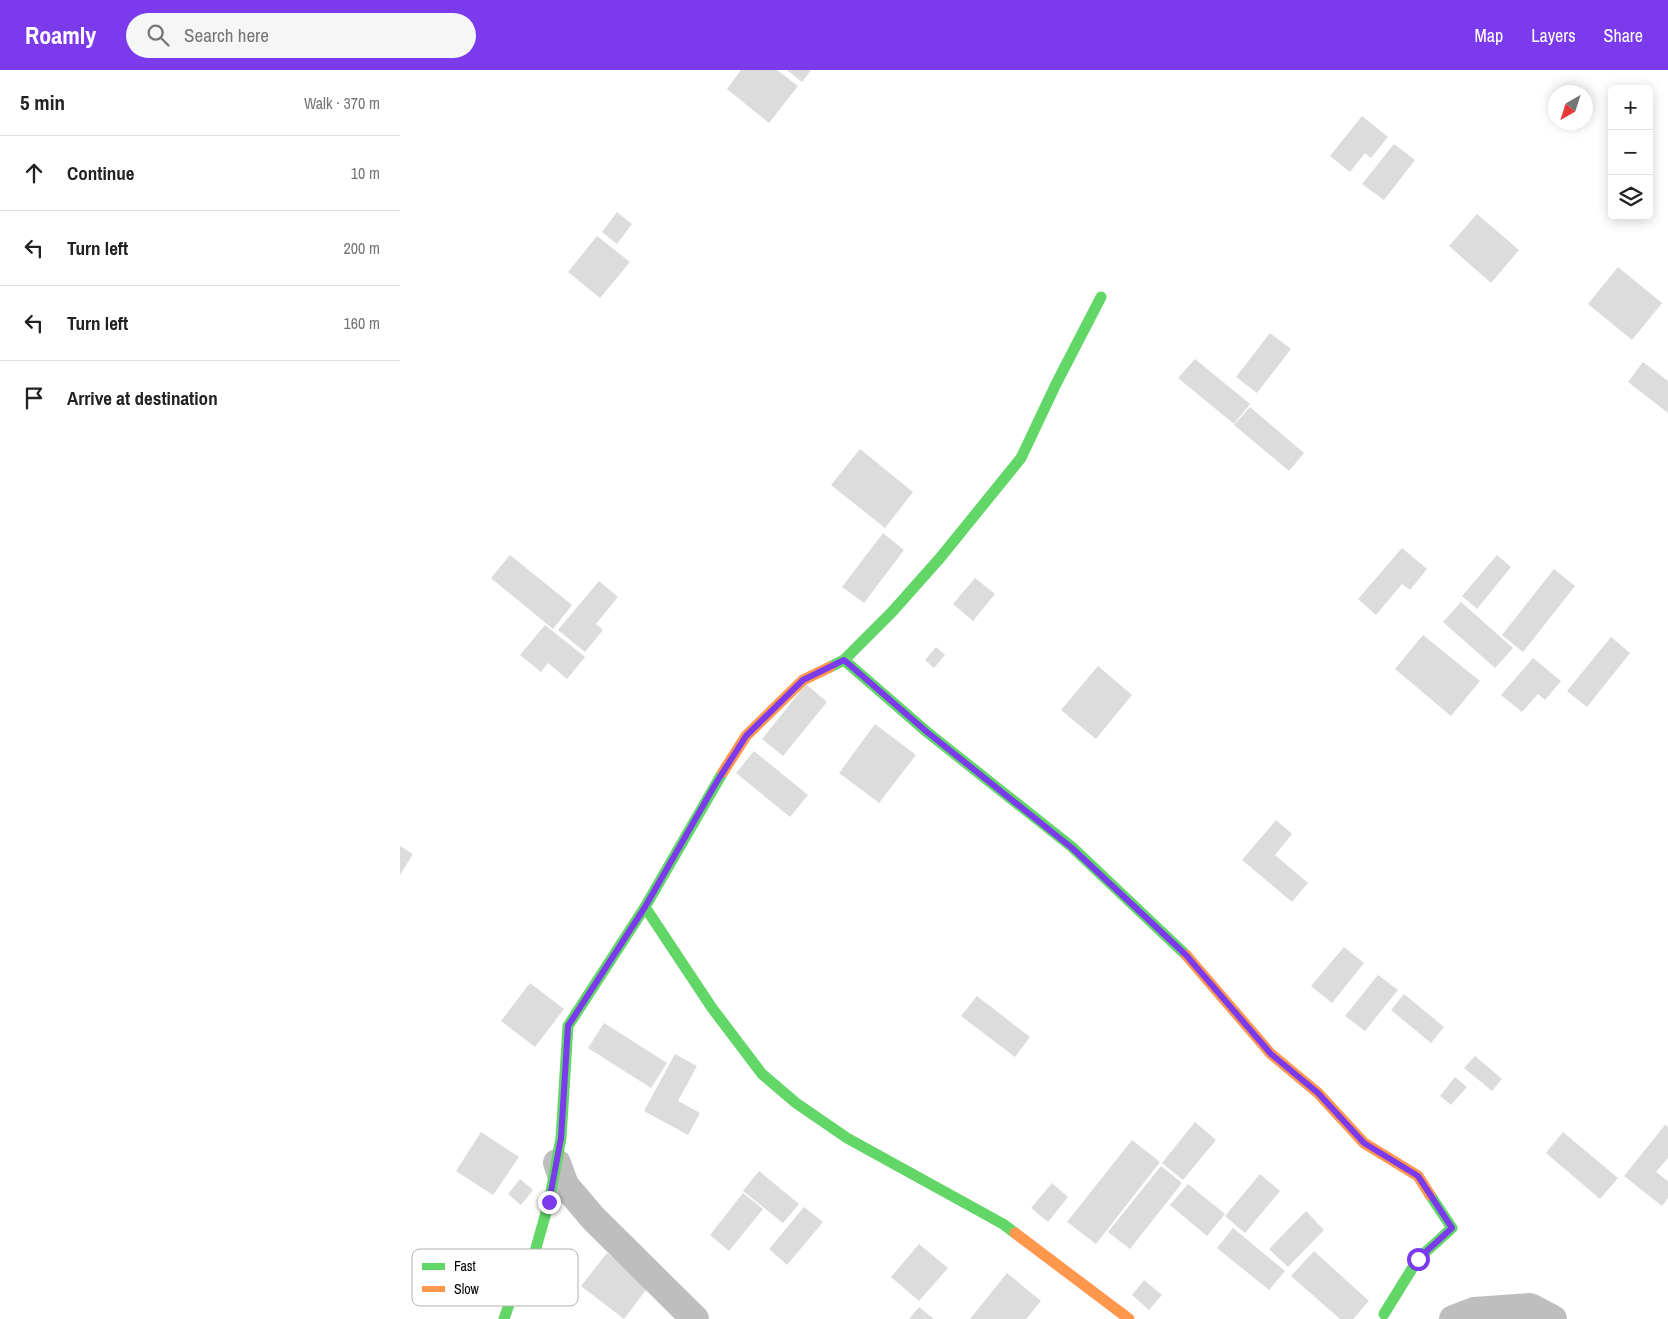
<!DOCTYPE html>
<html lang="en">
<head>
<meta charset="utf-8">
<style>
	:root { --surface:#fff; --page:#f6f6f6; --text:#222; --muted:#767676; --line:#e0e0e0; --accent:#7c3aed }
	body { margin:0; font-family:"Archivo Narrow",sans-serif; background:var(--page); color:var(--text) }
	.controls { position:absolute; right:15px; top:15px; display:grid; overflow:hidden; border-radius:8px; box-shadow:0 2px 12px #0003 }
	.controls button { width:45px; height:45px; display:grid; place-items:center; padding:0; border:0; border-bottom:1px solid var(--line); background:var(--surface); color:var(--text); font:25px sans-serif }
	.compass { position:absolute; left:1148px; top:15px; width:45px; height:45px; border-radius:50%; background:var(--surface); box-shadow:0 2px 12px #0003; rotate:219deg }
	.stop { position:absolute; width:15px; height:15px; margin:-11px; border:4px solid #7c3aed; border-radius:50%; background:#fff }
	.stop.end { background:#7c3aed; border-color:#fff; box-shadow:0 1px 5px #0008 }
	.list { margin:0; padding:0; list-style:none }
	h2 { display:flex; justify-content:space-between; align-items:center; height:65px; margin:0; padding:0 20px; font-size:21px }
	h2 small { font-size:16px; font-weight:400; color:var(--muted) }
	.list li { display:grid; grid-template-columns:32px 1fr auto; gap:15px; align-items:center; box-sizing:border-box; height:75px; padding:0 20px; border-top:1px solid var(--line) }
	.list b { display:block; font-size:19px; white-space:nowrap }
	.list em { font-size:16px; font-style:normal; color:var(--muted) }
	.icon { flex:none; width:28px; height:28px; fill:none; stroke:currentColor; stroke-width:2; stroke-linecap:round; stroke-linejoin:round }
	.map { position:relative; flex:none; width:1268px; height:1249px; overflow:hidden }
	header { display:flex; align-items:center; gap:30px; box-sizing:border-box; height:70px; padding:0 25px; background:var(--accent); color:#fff }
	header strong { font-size:24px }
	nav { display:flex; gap:28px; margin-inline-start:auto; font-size:18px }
	.search { width:350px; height:45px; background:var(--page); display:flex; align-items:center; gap:12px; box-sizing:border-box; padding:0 18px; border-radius:28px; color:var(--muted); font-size:19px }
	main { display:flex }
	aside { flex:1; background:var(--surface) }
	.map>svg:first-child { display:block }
	.building { fill:#dcdcdc }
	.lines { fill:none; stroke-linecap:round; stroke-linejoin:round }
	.street { stroke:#bebebe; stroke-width:28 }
	.fast { stroke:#63d668; stroke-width:11 }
	.slow { stroke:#ff974d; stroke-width:11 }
	.route { stroke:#7c3aed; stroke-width:6 }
	.key { fill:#fff; stroke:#b2b2b2; stroke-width:1 }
	.key-label { font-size:14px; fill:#000 }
</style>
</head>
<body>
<header>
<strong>Roamly</strong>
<div class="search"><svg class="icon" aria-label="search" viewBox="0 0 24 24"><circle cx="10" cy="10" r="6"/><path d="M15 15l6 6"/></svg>Search here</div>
<nav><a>Map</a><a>Layers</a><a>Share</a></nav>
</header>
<main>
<aside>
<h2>5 min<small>Walk · 370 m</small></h2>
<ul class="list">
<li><svg class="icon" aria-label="ahead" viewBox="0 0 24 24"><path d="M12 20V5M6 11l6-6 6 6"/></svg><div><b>Continue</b></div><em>10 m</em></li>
<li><svg class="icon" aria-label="left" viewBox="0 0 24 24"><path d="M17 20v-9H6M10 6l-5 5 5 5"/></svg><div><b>Turn left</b></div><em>200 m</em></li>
<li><svg class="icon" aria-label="left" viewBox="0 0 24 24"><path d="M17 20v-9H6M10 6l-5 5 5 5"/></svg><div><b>Turn left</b></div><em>160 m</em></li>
<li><svg class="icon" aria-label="arrive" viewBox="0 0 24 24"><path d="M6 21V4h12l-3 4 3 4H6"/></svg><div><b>Arrive at destination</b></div></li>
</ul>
</aside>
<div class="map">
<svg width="1268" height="1249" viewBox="0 0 1268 1249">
	<rect width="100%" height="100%" fill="#fff"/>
	<path class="building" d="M341,0H377L398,16L369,53L327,19Z
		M387,0H411L402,12Z
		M962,46L988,67L971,88L965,83L950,102L930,86Z
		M994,74L1015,90L984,130L962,114Z
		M217,142L232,154L217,174L202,162Z
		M1077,144L1119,180L1091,213L1049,176Z
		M197,166L230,192L200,228L168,202Z
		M1218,197L1262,233L1232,270L1188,234Z
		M870,263L891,279L857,323L836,307Z
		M795,289L850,334L834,354L778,308Z
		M1243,292L1268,311V343L1228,312Z
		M850,337L904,383L889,401L834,355Z
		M460,379L513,422L485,458L431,415Z
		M483,463L504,480L464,533L442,517Z
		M1002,478L1027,499L1010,520L1002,514L976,545L958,529Z
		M110,485L172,535L153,559L91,508Z
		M1097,485L1111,497L1077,539L1062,526Z
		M1154,499L1175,516L1123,582L1102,565Z
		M575,508L595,524L573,551L553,534Z
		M199,511L218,527L196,554L203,560L185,582L158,560Z
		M1061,532L1113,578L1095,598L1043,552Z
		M145,555L185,587L167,609L148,593L141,602L120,585Z
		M1023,565L1080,611L1051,646L995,599Z
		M1211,567L1230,583L1187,637L1167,621Z
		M536,577L545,585L534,598L525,590Z
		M1133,588L1161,611L1145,630L1138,624L1122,642L1101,625Z
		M698,596L732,625L696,669L661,640Z
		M406,614L427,632L383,686L362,669Z
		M475,654L516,685L479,733L439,703Z
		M354,681L408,725L390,747L336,703Z
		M876,750L892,764L875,785L908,813L892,832L842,790Z
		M0,776L13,784L0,805Z
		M944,877L964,893L932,933L911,916Z
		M978,905L998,920L965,961L945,946Z
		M130,913L164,939L135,977L101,951Z
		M1004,924L1044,957L1031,973L991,940Z
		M577,926L630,967L615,987L561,946Z
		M204,953L267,993L251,1018L188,978Z
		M275,984L297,996L278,1031L300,1043L288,1065L244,1041Z
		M1075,986L1102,1009L1092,1021L1064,998Z
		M1055,1007L1067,1017L1051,1035L1040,1026Z
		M795,1052L816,1070L783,1110L762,1093Z
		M1265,1055L1268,1057V1088L1256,1102L1268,1111V1128L1262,1136L1224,1106Z
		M81,1062L119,1087L93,1125L56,1101Z
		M1163,1062L1218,1108L1200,1129L1146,1083Z
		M732,1070L760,1092L696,1174L667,1152Z
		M761,1096L782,1113L730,1179L708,1162Z
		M359,1101L399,1134L383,1153L343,1121Z
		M860,1104L880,1121L845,1163L825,1146Z
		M120,1109L133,1120L121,1135L108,1124Z
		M652,1113L668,1127L648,1152L631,1138Z
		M788,1114L825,1144L807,1166L770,1135Z
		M343,1123L363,1139L329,1181L310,1165Z
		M404,1137L423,1152L387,1195L369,1179Z
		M906,1141L924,1160L888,1197L869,1179Z
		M833,1158L885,1201L869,1220L817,1178Z
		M519,1174L548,1198L519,1231L491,1207Z
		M914,1181L969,1231L953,1249H940L891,1206Z
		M207,1183L249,1216L224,1249L181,1216Z
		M607,1203L641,1231L626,1249H570Z
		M744,1210L762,1225L749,1240L732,1225Z
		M519,1237L534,1249H509Z"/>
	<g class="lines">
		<path class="street" d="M157,1093L165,1115L193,1148L295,1249
			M1053,1249L1074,1241L1130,1237L1153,1249"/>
		<path class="fast" d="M444,590L527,662L672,777L786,885
			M430,597L444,590L492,542L540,488L621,388L656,314L701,227
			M245,837L312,938L362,1004L396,1033L447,1068L603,1154L615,1163
			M984,1244L1018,1189L1052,1158L1030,1125
			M104,1249L114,1220L134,1185L149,1132L161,1068L168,956L245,837L323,702"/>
		<path class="slow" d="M323,702L346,666L403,610L430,597
			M786,885L871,984L918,1023L964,1073L1018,1106L1030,1125
			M615,1163L729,1249"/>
	</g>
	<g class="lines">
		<path class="route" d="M149,1132L161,1068L168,956L245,837L316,713L346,666L403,610L444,590L527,662L672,778L786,885L871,984L918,1023L964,1073L1018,1106L1052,1158L1018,1189"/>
	</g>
	<rect x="12" y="1179" width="166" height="57" rx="8" class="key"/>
	<rect x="22" y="1193" width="23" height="7" fill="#63d668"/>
	<rect x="22" y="1216" width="23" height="6" fill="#ff974d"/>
	<g class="key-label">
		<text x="54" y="1201">Fast</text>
		<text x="54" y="1224">Slow</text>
	</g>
</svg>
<div class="controls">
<button>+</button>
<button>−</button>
<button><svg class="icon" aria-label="layers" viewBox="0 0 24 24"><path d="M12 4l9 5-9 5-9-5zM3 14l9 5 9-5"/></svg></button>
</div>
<svg class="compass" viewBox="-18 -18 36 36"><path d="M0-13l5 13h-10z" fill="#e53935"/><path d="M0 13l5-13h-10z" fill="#767676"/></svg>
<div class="stop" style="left:1018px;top:1189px"></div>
<div class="stop end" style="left:149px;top:1132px"></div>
</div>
</main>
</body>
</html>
